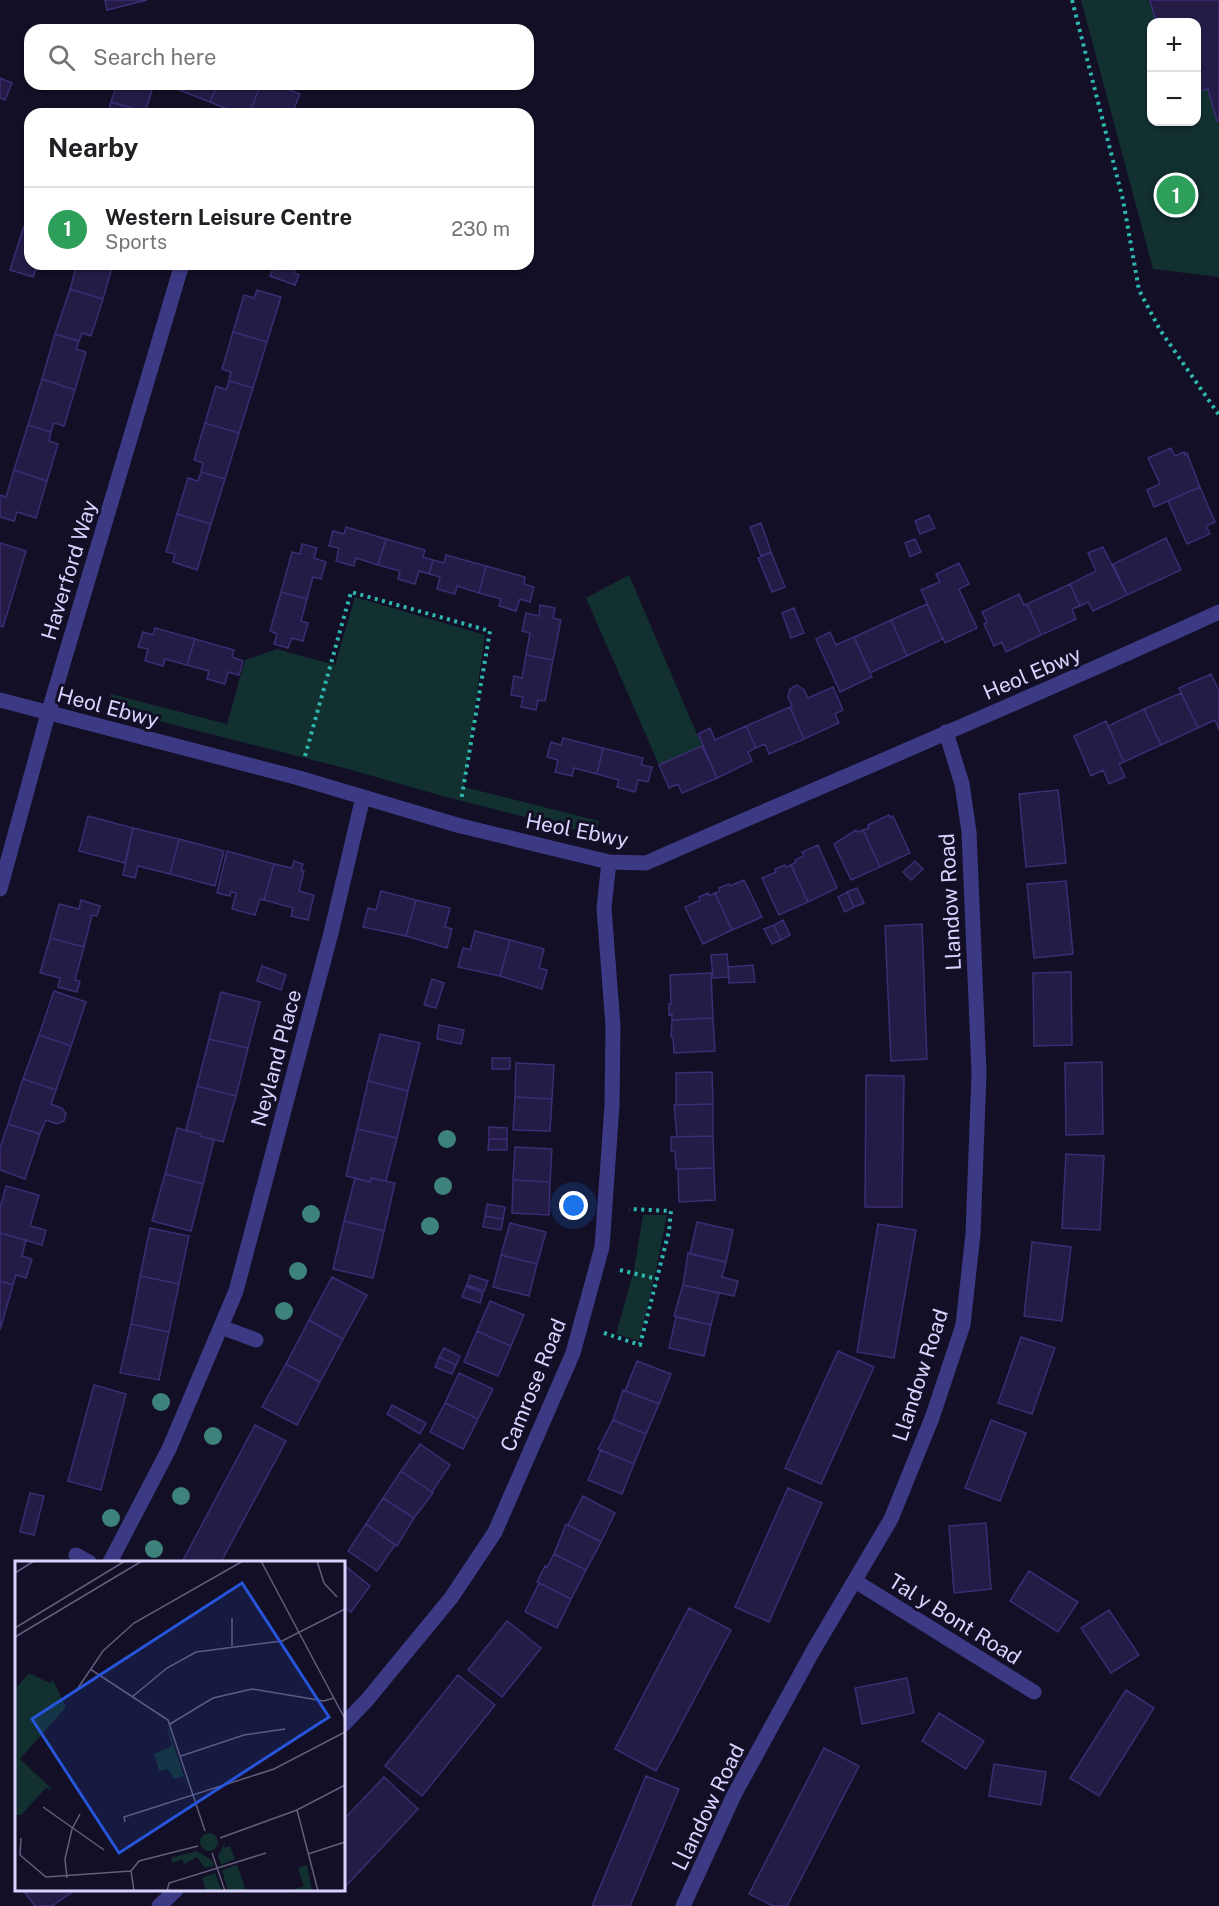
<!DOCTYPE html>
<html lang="en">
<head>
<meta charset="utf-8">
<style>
	:root { --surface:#fff; --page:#f2f2f2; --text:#202124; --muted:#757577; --line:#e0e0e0; --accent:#0b8043 }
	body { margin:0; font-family:"Public Sans",sans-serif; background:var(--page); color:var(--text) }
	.controls { position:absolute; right:18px; top:18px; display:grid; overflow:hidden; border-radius:12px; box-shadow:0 2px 4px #0004 }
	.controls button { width:54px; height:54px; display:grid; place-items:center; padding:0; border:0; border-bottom:2px solid var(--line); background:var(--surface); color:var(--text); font:30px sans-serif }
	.you { position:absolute; left:574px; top:1206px; width:21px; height:21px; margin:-15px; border:4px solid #fff; border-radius:50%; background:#1a73e8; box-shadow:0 0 0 9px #1a73e833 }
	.badge { display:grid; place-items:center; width:39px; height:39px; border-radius:50%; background:var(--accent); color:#fff; font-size:20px; font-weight:700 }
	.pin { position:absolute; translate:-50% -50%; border:3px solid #fff; box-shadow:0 2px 6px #0006 }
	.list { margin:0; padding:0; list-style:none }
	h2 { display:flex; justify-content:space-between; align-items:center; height:78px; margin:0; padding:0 24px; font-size:26px }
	h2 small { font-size:20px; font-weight:400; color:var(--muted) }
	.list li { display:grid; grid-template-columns:39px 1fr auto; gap:18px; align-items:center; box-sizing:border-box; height:84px; padding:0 24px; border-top:2px solid var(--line) }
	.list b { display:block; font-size:22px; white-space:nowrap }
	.list p { margin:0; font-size:20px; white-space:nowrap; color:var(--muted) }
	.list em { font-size:20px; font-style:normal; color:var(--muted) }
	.icon { flex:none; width:33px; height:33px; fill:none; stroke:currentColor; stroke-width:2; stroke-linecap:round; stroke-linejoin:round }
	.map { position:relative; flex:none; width:1219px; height:1906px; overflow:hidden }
	.search { position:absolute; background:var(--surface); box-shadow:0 2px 4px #0004; left:24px; top:24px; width:510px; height:66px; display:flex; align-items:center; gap:15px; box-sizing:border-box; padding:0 21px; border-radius:18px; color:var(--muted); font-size:22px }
	.panel { position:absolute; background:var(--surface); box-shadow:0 2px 4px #0004; left:24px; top:108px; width:510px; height:162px; border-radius:18px }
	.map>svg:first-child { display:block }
	.green { fill:#12302f; fill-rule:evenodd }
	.building { fill:#241b47; stroke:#3b2d73; stroke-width:1.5 }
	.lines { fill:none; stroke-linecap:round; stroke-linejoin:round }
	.path { stroke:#2fb8b0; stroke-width:4; stroke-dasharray:3 4.5; stroke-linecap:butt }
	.minor { stroke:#3d3a85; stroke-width:15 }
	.tree { fill:#3d827b }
	.labels { text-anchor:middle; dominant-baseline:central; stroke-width:6; stroke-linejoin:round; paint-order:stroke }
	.street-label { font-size:21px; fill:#d9d4ff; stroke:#130f26 }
	.inset-road { fill:none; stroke:#625e7d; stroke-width:1.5 }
	.view { fill:#2655da; fill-opacity:0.15; stroke:#2655da; stroke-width:3 }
	.inset-edge { fill:none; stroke:#d9d4ff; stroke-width:3 }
</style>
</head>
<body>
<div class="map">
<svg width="1219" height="1906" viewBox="0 0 1219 1906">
	<rect width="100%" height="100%" fill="#130f26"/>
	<path class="green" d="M1081,0H1219V277L1153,269ZM1152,22H1196V122H1152Z
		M629,575L702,746L659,765L586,598Z
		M355,597L485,635L464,787L599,821L596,835L446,797L348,769L163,722L107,705L111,694L227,724L245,660L277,649L335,665Z
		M643,1215H667L655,1275L639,1341L616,1334L634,1270Z"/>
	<path class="building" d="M105,0H147L107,10Z
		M1150,0H1219V120L1217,121L1208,89L1196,92V22H1156Z
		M0,78L12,83L5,100L0,98Z
		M117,84H154L145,112L111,102Z
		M175,84H218L210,102L174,88Z
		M218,84H261L249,114H240L210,102Z
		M261,84H274L300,94L292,114H249Z
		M111,102L145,112L144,114H108Z
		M24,226L30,228V264H38L33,277L10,270Z
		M77,264H113L103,299L70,289Z
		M267,264H297L294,273L299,275L295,285L270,276L274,266Z
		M70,289L103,299L91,336L82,333L79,341L55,334Z
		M257,290L281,297L267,342L233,332L244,295L254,298Z
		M233,332L267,342L253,388L229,381L231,372L222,369Z
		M55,334L79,341L76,349L86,352L75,390L42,379Z
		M42,379L75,390L64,426L54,423L51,432L28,425Z
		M229,381L253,388L239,433L205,423L216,386L226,390Z
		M205,423L239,433L225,479L201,472L203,463L194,460Z
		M28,425L51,432L49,441L58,444L47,481L14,470Z
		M1171,448L1175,456L1184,452L1185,455L1187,453L1200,487L1154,507L1147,490L1160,484L1148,458Z
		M14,470L47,481L36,518L17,512L14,521L0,517V495L6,497Z
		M201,472L225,479L211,524L177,514L188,478L198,481Z
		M1200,487L1215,522L1206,526L1210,534L1187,544L1168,501Z
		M177,514L211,524L197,570L173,562L175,554L166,552Z
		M929,515L935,528L920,534L915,521Z
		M761,523L771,552L761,556L750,527Z
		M346,527L386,539L378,565L356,558L354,566L336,561L339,548L329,546L333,531L344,534Z
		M1166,538L1181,570L1127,595L1113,564Z
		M386,539L425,550L423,557L433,560L429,574L419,571L415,584L398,579L400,571L378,565Z
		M915,539L921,552L910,557L905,543Z
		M0,543L26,551L3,627L0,626Z
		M302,544L317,548L314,558L326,562L321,579L313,577L307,599L281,592L292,552L300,554Z
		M1103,547L1127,595L1093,611L1088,602L1080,606L1070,584L1096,571L1088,553Z
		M771,552L785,587L772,592L758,558Z
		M446,555L486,566L479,593L457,586L455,594L437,589L440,577L429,574L433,560L444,563Z
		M959,563L969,584L959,589L977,628L945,643L921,590L940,582L936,574Z
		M486,566L525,577L524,584L534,587L530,602L520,599L516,611L499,606L501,599L479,593Z
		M1070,584L1080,606L1072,609L1076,619L1041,635L1027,604Z
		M281,592L307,599L301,621L308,623L303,641L292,638L288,648L274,644L277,634L270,631Z
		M1019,594L1024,605L1027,604L1041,635L1006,652L1002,642L994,646L984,624L987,622L982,612Z
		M927,604L943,639L907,656L891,620Z
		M540,605L555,608L553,618L561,620L553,660L526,655L530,633L522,631L526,613L539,616Z
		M794,608L804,633L791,638L782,613Z
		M891,620L907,656L870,673L854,637Z
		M155,628L195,639L187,665L165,659L163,666L145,661L148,649L138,647L143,632L153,635Z
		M830,632L836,645L854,637L872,677L840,692L816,639Z
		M195,639L234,650L232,657L243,661L239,675L228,672L225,684L207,679L209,671L187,665Z
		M526,655L553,660L545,701L538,700L536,710L521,707L523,697L511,695L514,676L522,678Z
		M1211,674L1219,691V730L1215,720L1198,728L1179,688Z
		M797,685L804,690L808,698L833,687L843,710L835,714L839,723L804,739L790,707L792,706L788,697L790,689Z
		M1181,693L1198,728L1161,745L1144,709Z
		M790,707L804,739L769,754L765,744L756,748L746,726Z
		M1144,709L1161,745L1124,762L1108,726Z
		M1106,721L1124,762L1119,764L1125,777L1109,784L1103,770L1091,776L1074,736Z
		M746,726L756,748L748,752L752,761L717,778L698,734L710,728L715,740Z
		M563,738L603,748L597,774L574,768L572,776L555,772L558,760L547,757L551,742L561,745Z
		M702,746L717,778L682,793L678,784L669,788L659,765Z
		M603,748L643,758L641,765L652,767L648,782L638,780L635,792L617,787L619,780L597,774Z
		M1058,790L1066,863L1026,867L1019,794Z
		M889,815L891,818L893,816L910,853L880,867L863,830L869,828L868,825Z
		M88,816L133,828L125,863L79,851Z
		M133,828L179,839L170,874L138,866L135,878L123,875Z
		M856,830L858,832L863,830L880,867L851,880L834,844Z
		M179,839L224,851L215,886L170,874Z
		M818,845L837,888L808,902L791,865L796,862L795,860L804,856L802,852Z
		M227,851L274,864L264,900L260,899L255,915L232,909L236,893L231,892L230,896L217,893Z
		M294,861L303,864L301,871H304L299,891L314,895L308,920L291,916L293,908L264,900L274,864L292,868Z
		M915,861L923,869L911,880L903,872Z
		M785,865L786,867L791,865L808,902L779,915L762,878L776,872L775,869Z
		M744,880L762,917L732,930L715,893L720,891L719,888L729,884L730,886Z
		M1066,881L1073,954L1034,958L1027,884Z
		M857,888L864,903L854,907L847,892Z
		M381,891L416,900L406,936L363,927L368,908L376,910Z
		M847,892L854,907L845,912L838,897Z
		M708,893L709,896L715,893L732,930L703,944L685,907L700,900L699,897Z
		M81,900L100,906L97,916L92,915L84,947L50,938L59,904L79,909Z
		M416,900L450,908L445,927L452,929L447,948L406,936Z
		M783,920L790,935L781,940L774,925Z
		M922,924L927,1059L891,1061L885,926Z
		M774,925L781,940L772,944L764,929Z
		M475,931L510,940L500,976L458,967L463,948L470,950Z
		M50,938L84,947L75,980L80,981L77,992L58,987L60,978L40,973Z
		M510,940L544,949L539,968L547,970L542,989L500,976Z
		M727,954L729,977L713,978L711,955Z
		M753,965L755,982L729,983L728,967Z
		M262,966L286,975L281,990L257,981Z
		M1071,972L1072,1045L1034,1046L1033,973Z
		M711,973L713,1018L672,1020V1014L669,1015V1004H671L670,975Z
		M432,979L444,983L436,1008L424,1005Z
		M54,991L86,1002L71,1046L39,1035Z
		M221,992L260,1002L248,1048L209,1039Z
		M713,1018L715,1051L674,1053L673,1037H671L672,1020Z
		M439,1025L464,1030L461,1044L437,1039Z
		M380,1034L420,1043L408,1091L368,1081Z
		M39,1035L71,1046L56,1090L23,1079Z
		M209,1039L248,1048L236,1096L197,1086Z
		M492,1058H510V1069H492Z
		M1102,1062L1103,1134L1066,1135L1065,1063Z
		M516,1063L554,1065L552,1099L515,1097Z
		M712,1072L713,1104L676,1105V1073Z
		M866,1075L904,1076L902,1207H865Z
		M23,1079L56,1090L51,1104L62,1108L66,1114L64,1121L57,1124L46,1120L40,1134L8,1124Z
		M368,1081L408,1091L397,1138L357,1129Z
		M197,1086L236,1096L223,1142L200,1136V1134L186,1130Z
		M515,1097L552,1099L550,1131L513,1130Z
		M713,1104V1136L677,1137L674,1105Z
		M8,1124L40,1134L25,1179L0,1170V1148Z
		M489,1127L507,1128V1139H489Z
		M177,1128L200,1134V1136L214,1140L203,1184L165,1174Z
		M357,1129L397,1138L386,1181L371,1178L370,1182L346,1176Z
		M713,1136L714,1168L676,1169L675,1151H671V1137Z
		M489,1139H507V1150H488Z
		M515,1147L552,1149L550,1182L513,1180Z
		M1066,1154L1104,1156L1100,1230L1062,1228Z
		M714,1168L715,1200L679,1202L678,1169Z
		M165,1174L203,1184L191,1231L152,1221Z
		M355,1178L370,1182L371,1178L395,1183L384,1231L344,1221Z
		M513,1180L550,1182L549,1215L512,1213Z
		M6,1186L39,1195L30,1226L46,1230L42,1245L0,1233V1208Z
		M487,1204L505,1207L503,1219L485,1216Z
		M485,1216L503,1219L501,1230L483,1227Z
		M344,1221L384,1231L373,1278L333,1269Z
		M697,1222L733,1230L726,1262L690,1254Z
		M510,1223L546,1232L537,1264L501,1255Z
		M878,1224L916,1230L894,1358L857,1352Z
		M150,1228L189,1236L179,1284L140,1276Z
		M0,1233L26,1240L22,1256L32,1259L26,1278L16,1275L13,1285L0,1281Z
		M1032,1242L1071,1247L1062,1321L1024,1316Z
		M688,1253L726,1262L722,1277L738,1281L734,1296L683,1285Z
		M501,1255L537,1264L529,1296L493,1287Z
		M470,1275L488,1281L484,1291L467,1285Z
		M140,1276L179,1284L169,1332L131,1324Z
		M332,1277L367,1295L343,1339L309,1320Z
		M0,1281L13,1285L0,1330Z
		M683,1285L719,1293L711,1325L674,1316Z
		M466,1286L483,1293L480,1303L462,1297Z
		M490,1301L524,1315L511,1346L477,1331Z
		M676,1317L711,1325L704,1356L669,1348Z
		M309,1320L343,1339L320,1382L286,1364Z
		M131,1324L169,1332L159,1380L120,1373Z
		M477,1331L511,1346L498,1376L464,1362Z
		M1021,1337L1055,1348L1032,1414L998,1403Z
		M444,1348L460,1356L456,1365L439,1357Z
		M838,1351L874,1367L821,1484L785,1468Z
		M439,1357L456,1365L452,1374L435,1367Z
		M637,1361L671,1374L659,1404L625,1391Z
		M286,1364L320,1382L297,1425L262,1407Z
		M459,1373L493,1389L478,1419L445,1403Z
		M94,1385L126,1394L101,1490L68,1481Z
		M623,1390L659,1404L646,1434L613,1420Z
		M445,1403L478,1419L463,1449L430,1432Z
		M392,1405L426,1423L420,1434L387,1414Z
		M613,1420L646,1434L634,1464L598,1449Z
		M991,1420L1026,1433L1000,1501L965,1488Z
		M255,1425L286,1441L221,1562H182Z
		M420,1444L450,1465L432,1492L401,1471Z
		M601,1450L634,1464L622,1494L588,1480Z
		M401,1471L433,1493L414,1518L383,1498Z
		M788,1488L822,1503L769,1622L735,1607Z
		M30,1493L44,1496L34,1535L20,1532Z
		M583,1496L615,1513L601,1542L568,1525Z
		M383,1498L414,1518L397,1546L366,1524Z
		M986,1523L991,1589L954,1593L949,1526Z
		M366,1524L395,1545L377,1571L348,1551Z
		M566,1524L601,1542L586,1570L554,1554Z
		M554,1554L586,1570L571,1599L537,1582L545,1566L547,1567Z
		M344,1565L370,1586L351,1612L344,1607Z
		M1029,1571L1078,1602L1058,1632L1010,1601Z
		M539,1583L571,1599L557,1628L525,1612Z
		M689,1608L731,1630L656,1771L615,1749Z
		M1109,1610L1139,1655L1111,1673L1081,1628Z
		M507,1621L541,1648L502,1697L468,1670Z
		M458,1675L495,1705L422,1796L385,1766Z
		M907,1678L914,1713L862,1724L855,1688Z
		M1126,1690L1154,1708L1099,1796L1070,1778Z
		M939,1713L984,1741L966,1769L922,1741Z
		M824,1748L859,1766L787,1906H773L749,1894Z
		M994,1764L1046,1772L1041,1805L989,1796Z
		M646,1776L679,1789L630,1906H592Z
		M384,1777L418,1809L344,1888V1819Z
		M23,1890H75L52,1906H35Z"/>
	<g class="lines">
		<path class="path" d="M1072,0L1123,200L1139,290L1160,330L1219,415
			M305,756L351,592L490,631L461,801
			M620,1270L657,1279
			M604,1333L640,1345L669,1231L671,1211L629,1209"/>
		<path class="minor" d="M0,700L299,778L457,825L609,862L646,863C837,779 1030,699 1219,612
			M0,889L48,714L182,264
			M221,1327L256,1340
			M76,1555L89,1562
			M110,1562L169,1449L236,1291L331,933L363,797
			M855,1581L1034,1692
			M344,1724L367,1700L451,1598L495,1532L573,1353L602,1247L612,1105L613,1026L604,908L609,862
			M159,1906L176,1890
			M683,1906L734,1795L813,1651L891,1519L932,1418L963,1325L973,1234L979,1073L969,832L962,784L946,732"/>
	</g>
	<g class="tree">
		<circle cx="447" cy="1139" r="9"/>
		<circle cx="443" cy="1186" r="9"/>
		<circle cx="311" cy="1214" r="9"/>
		<circle cx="430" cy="1226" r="9"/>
		<circle cx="298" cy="1271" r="9"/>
		<circle cx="284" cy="1311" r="9"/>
		<circle cx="161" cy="1402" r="9"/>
		<circle cx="213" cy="1436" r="9"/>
		<circle cx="181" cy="1496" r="9"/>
		<circle cx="111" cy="1518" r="9"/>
		<circle cx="154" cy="1549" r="9"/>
	</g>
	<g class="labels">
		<g class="street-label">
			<text transform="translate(69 570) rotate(-73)">Haverford Way</text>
			<text transform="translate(1032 673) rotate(-23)">Heol Ebwy</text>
			<text transform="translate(108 707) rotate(15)">Heol Ebwy</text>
			<text transform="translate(577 830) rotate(11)">Heol Ebwy</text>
			<text transform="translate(950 902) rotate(-93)">Llandow Road</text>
			<text transform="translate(276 1058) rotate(-75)">Neyland Place</text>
			<text transform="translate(920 1375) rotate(-72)">Llandow Road</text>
			<text transform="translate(533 1385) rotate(-68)">Camrose Road</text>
			<text transform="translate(955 1619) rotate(32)">Tal y Bont Road</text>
			<text transform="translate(708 1807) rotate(-64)">Llandow Road</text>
		</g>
	</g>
	<g transform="translate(15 1561)">
		<rect width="330" height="330" fill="#130f26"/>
		<path d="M14,112L35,122L38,119L51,146L5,198L38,229L31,227L6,254H0V128ZM152,167H153L174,230L168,215L159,218L153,208L144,210L139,193L157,185ZM185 281a9 9 0 1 1 18 0a9 9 0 1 1-18 0ZM210,281L209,287L215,285L220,298L206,304L203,295ZM181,290L197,299L199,305L190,307L182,296L169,303L167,298L157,302L156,297ZM222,304L231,330H213L207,309ZM292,304L297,330H274L289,325L283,307ZM200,312L207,330H191L187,317Z" fill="#12302f"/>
		<path class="inset-road" d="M246,0L330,158M302,0L309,22L322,36M0,12L19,0M217,57V85M0,67L110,0M0,76L127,0M75,108L153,159L190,270M63,127L88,90L119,62L228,0M117,136L152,107L181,91L267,80L330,48M155,163L198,137L237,128L309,140L319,137M166,195L229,174L270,168M28,246L89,289M282,249L303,330M110,261L109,256L259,208L330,171M6,277L5,294L31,316L116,310M205,277L282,249L330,224M197,292L210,330M293,293L330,281M52,317L50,298L57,268L65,253M119,330L116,310L124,300L183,285M152,330L154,322L251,292"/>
		<path class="view" d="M227,22L314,156L104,292L17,158Z"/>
		<rect width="330" height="330" class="inset-edge"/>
	</g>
</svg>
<div class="controls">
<button>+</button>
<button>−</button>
</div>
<div class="you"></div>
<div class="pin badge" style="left:1176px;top:195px;background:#2e9e5b">1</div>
<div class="search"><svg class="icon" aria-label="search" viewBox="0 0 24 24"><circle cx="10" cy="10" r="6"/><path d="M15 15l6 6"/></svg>Search here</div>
<section class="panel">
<h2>Nearby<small></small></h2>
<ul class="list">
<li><span class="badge" style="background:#2e9e5b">1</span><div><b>Western Leisure Centre</b><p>Sports</p></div><em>230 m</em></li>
</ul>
</section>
</div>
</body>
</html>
